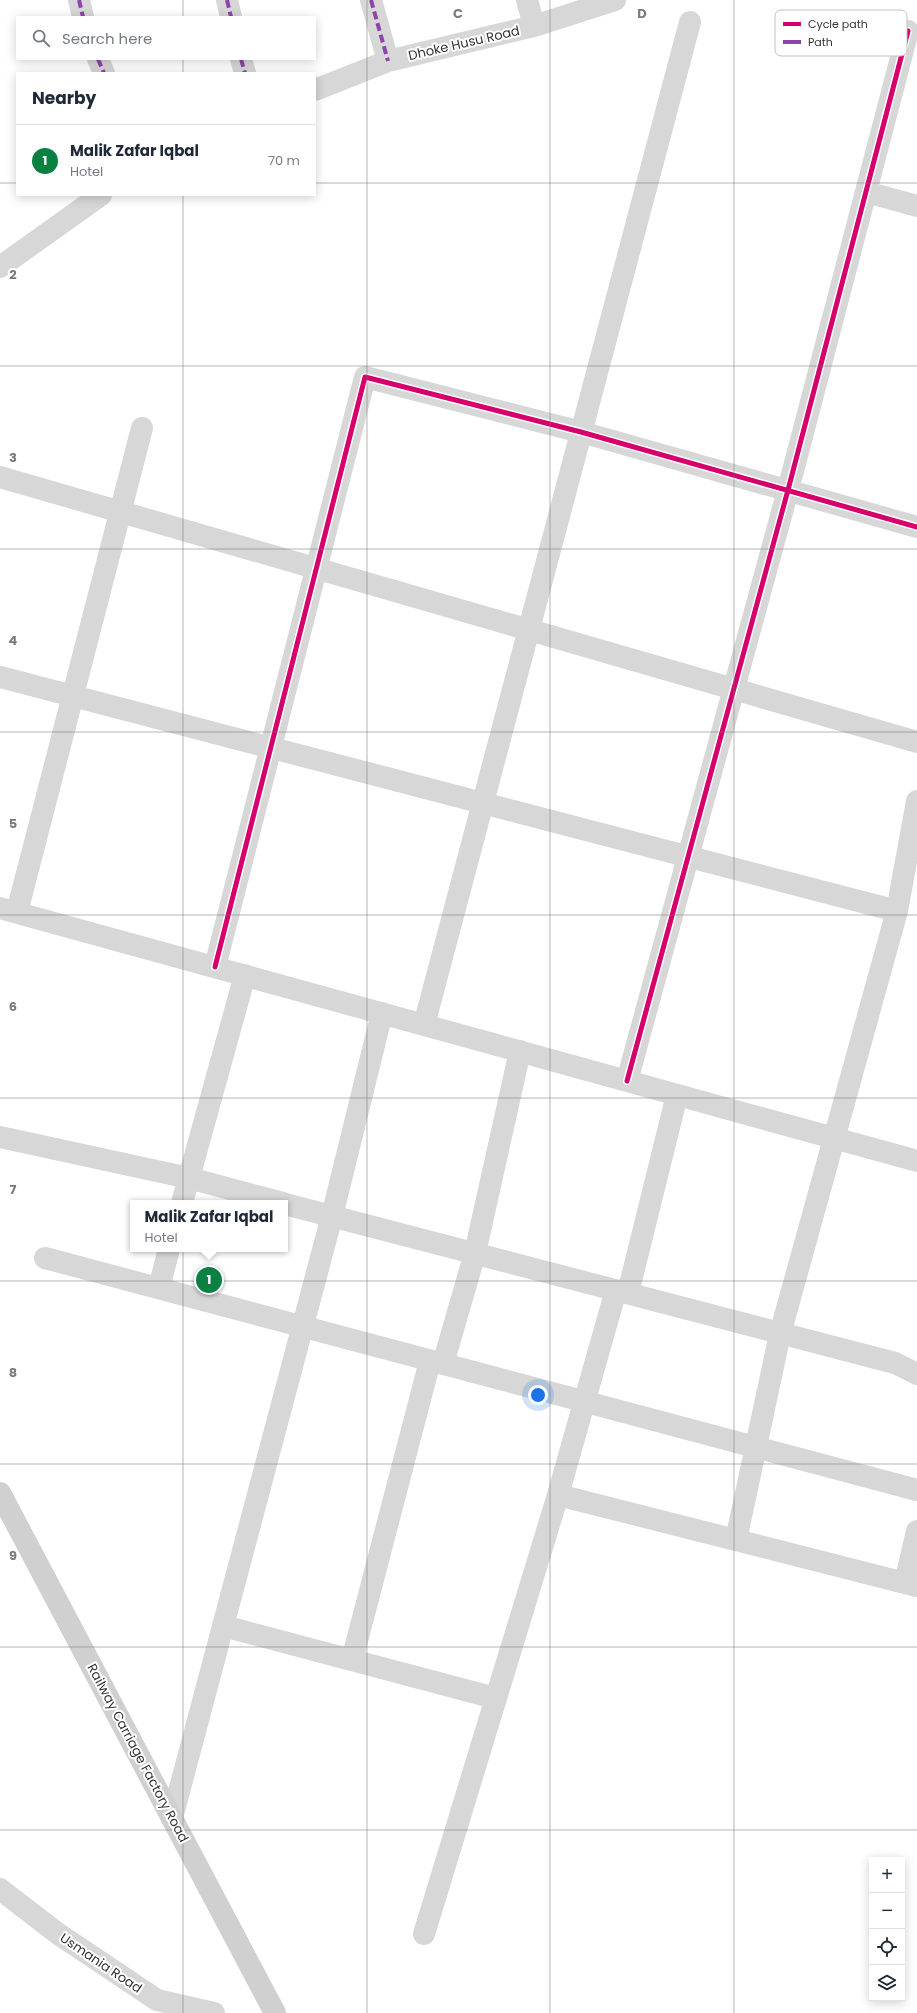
<!DOCTYPE html>
<html lang="en">
<head>
<meta charset="utf-8">
<style>
	:root { --surface:#fff; --page:#f2f2f3; --text:#1f2937; --muted:#747a83; --line:#e0e1e3; --accent:#0b8043 }
	body { margin:0; font-family:Poppins,sans-serif; background:var(--page); color:var(--text) }
	.controls { position:absolute; right:12px; bottom:12px; display:grid; overflow:hidden; border-radius:0px; box-shadow:0 2px 10px #0003 }
	.controls button { width:36px; height:36px; display:grid; place-items:center; padding:0; border:0; border-bottom:1px solid var(--line); background:var(--surface); color:var(--text); font:20px sans-serif }
	.you { position:absolute; left:538px; top:1395px; width:14px; height:14px; margin:-10px; border:3px solid #fff; border-radius:50%; background:#1a73e8; box-shadow:0 0 0 6px #1a73e833 }
	.badge { display:grid; place-items:center; width:26px; height:26px; border-radius:50%; background:var(--accent); color:#fff; font-size:13px; font-weight:700 }
	.pin { position:absolute; translate:-50% -50%; border:2px solid #fff; box-shadow:0 1px 4px #0006 }
	.popup { position:absolute; left:130px; top:1200px; width:158px; height:52px; box-sizing:border-box; display:grid; place-content:center; border-radius:0px; background:var(--surface); filter:drop-shadow(0 1px 3px #0005); font-size:13px; white-space:nowrap; color:var(--muted) }
	.popup b { font-size:15px; color:var(--text) }
	.popup::after { content:''; position:absolute; left:50%; top:100%; margin-left:-8px; border:8px solid transparent; border-top-color:var(--surface) }
	.list { margin:0; padding:0; list-style:none }
	h2 { display:flex; justify-content:space-between; align-items:center; height:52px; margin:0; padding:0 16px; font-size:17px }
	h2 small { font-size:13px; font-weight:400; color:var(--muted) }
	.list li { display:grid; grid-template-columns:26px 1fr auto; gap:12px; align-items:center; box-sizing:border-box; height:72px; padding:0 16px; border-top:1px solid var(--line) }
	.list b { display:block; font-size:15px; white-space:nowrap }
	.list p { margin:0; font-size:13px; white-space:nowrap; color:var(--muted) }
	.list em { font-size:13px; font-style:normal; color:var(--muted) }
	.icon { flex:none; width:22px; height:22px; fill:none; stroke:currentColor; stroke-width:2; stroke-linecap:round; stroke-linejoin:round }
	.map { position:relative; flex:none; width:917px; height:2013px; overflow:hidden }
	.search { position:absolute; background:var(--surface); box-shadow:0 2px 10px #0003; left:16px; top:16px; width:300px; height:44px; display:flex; align-items:center; gap:10px; box-sizing:border-box; padding:0 14px; border-radius:0px; color:var(--muted); font-size:15px }
	.panel { position:absolute; background:var(--surface); box-shadow:0 2px 10px #0003; left:16px; top:72px; width:300px; height:124px; border-radius:0px }
	.map>svg:first-child { display:block }
	.lines { fill:none; stroke-linecap:round; stroke-linejoin:round }
	.street { stroke:#d7d7d7; stroke-width:22 }
	.secondary { stroke:#d0d0d0; stroke-width:22 }
	.quiet { stroke:#8e44ad; stroke-width:4; stroke-dasharray:8 4; stroke-linecap:butt }
	.cycleway-casing { stroke:#fff; stroke-width:8 }
	.cycleway { stroke:#d6006c; stroke-width:5 }
	.grid { fill:none; stroke:#7a7a7a; stroke-width:1; stroke-opacity:0.55 }
	.labels { text-anchor:middle; dominant-baseline:central; stroke-width:4; stroke-linejoin:round; paint-order:stroke }
	.street-label { font-size:13px; fill:#333; stroke:#fff }
	.key { fill:#fff; stroke:#c2c2c2; stroke-width:1 }
	.key-label { font-size:11px; fill:#333 }
	.grid-label { font-size:13px; text-anchor:middle; font-weight:bold; fill:#7a7a7a; stroke:#fff; stroke-width:4; stroke-linejoin:round; paint-order:stroke }
</style>
</head>
<body>
<div class="map">
<svg width="917" height="2013" viewBox="0 0 917 2013">
	<rect width="100%" height="100%" fill="#fff"/>
	<g class="lines">
		<path class="street" d="M79,0L83,17
			M227,0L231,17
			M371,0L388,61
			M527,0L534,26
			M98,59L104,73
			M241,59L245,73
			M315,90L388,61L534,26L615,0
			M866,192L917,206
			M0,267L101,195
			M0,477L917,742
			M0,677L897,911
			M0,908L917,1161
			M17,912L142,428
			M215,967L365,377L581,432L917,527
			M424,1025L690,22
			M627,1081L788,490L908,31
			M0,1137L189,1178L283,1203
			M182,1203L245,975
			M285,1204L895,1363L917,1374
			M45,1258L917,1490
			M159,1288L169,1249
			M628,1293L677,1095
			M443,1364L475,1253L520,1051
			M558,1495L917,1586
			M736,1540L780,1334L897,911L917,801
			M905,1583L917,1531
			M223,1626L495,1698
			M352,1660L430,1361
			M172,1818L332,1216L382,1013
			M0,1889L57,1933L157,2000L214,2013
			M424,1934L558,1495L616,1290"/>
		<path class="secondary" d="M0,1493L275,2013"/>
		<path class="quiet" d="M79,0L83,17
			M227,0L231,17
			M371,0L388,61
			M98,59L104,73
			M241,59L245,73"/>
		<defs>
			<path id="cycleway" d="M215,967L365,377L581,432L917,527
				M627,1081L788,490L908,31"/>
		</defs>
		<use href="#cycleway" class="cycleway-casing"/>
		<use href="#cycleway" class="cycleway"/>
	</g>
	<path class="grid" d="M183,0V17M367,0V2013M550,0V2013M734,0V2013M183,59V73M0,183H17M315,183H917M183,195V2013M0,366H917M0,549H917M0,732H917M0,915H917M0,1098H917M0,1281H917M0,1464H917M0,1647H917M0,1830H917"/>
	<g class="labels">
		<g class="street-label">
			<text transform="translate(464 43) rotate(-13)">Dhoke Husu Road</text>
			<text transform="translate(138 1753) rotate(62)">Railway Carriage Factory Road</text>
			<text transform="translate(101 1963) rotate(34)">Usmania Road</text>
		</g>
	</g>
	<rect x="775" y="10" width="132" height="46" rx="6" class="key"/>
	<rect x="783" y="22" width="18" height="4" fill="#d6006c"/>
	<rect x="783" y="40" width="18" height="4" fill="#8e44ad"/>
	<g class="key-label">
		<text x="808" y="28">Cycle path</text>
		<text x="808" y="46">Path</text>
	</g>
	<g class="grid-label">
		<text x="458" y="18">C</text>
		<text x="642" y="18">D</text>
		<text x="13" y="279">2</text>
		<text x="13" y="462">3</text>
		<text x="13" y="645">4</text>
		<text x="13" y="828">5</text>
		<text x="13" y="1011">6</text>
		<text x="13" y="1194">7</text>
		<text x="13" y="1377">8</text>
		<text x="13" y="1560">9</text>
	</g>
</svg>
<div class="controls">
<button>+</button>
<button>−</button>
<button><svg class="icon" aria-label="locate" viewBox="0 0 24 24"><circle cx="12" cy="12" r="6"/><path d="M12 2v4M12 18v4M2 12h4M18 12h4"/></svg></button>
<button><svg class="icon" aria-label="layers" viewBox="0 0 24 24"><path d="M12 4l9 5-9 5-9-5zM3 14l9 5 9-5"/></svg></button>
</div>
<div class="you"></div>
<div class="pin badge" style="left:209px;top:1280px">1</div>
<div class="popup"><b>Malik Zafar Iqbal</b>Hotel</div>
<div class="search"><svg class="icon" aria-label="search" viewBox="0 0 24 24"><circle cx="10" cy="10" r="6"/><path d="M15 15l6 6"/></svg>Search here</div>
<section class="panel">
<h2>Nearby<small></small></h2>
<ul class="list">
<li><span class="badge">1</span><div><b>Malik Zafar Iqbal</b><p>Hotel</p></div><em>70 m</em></li>
</ul>
</section>
</div>
</body>
</html>
